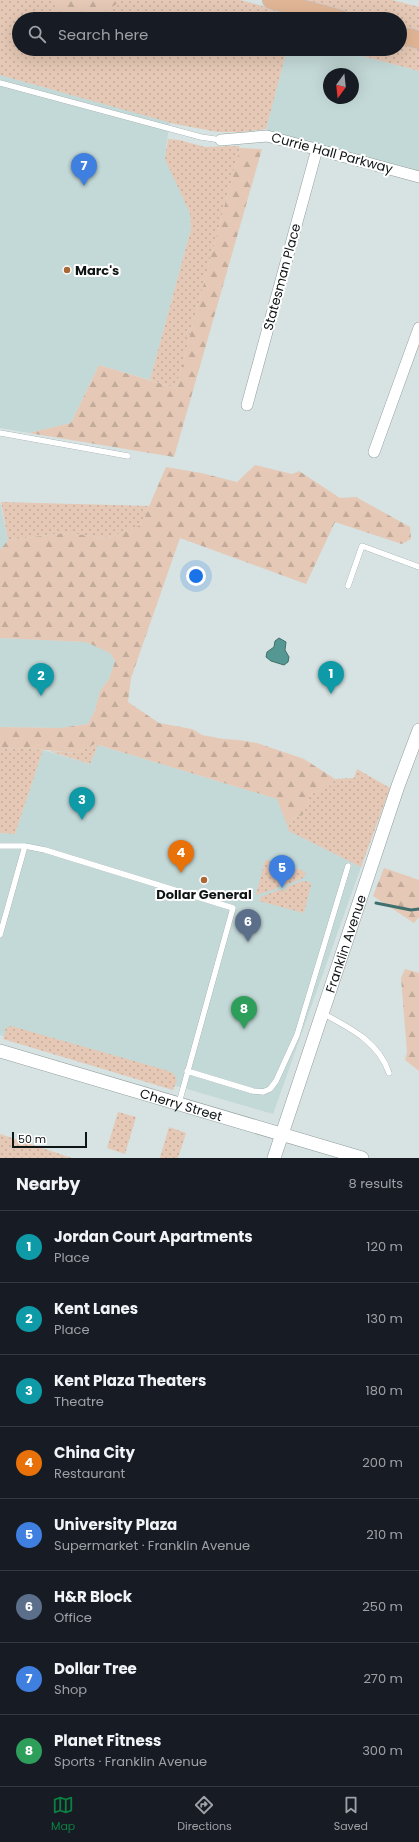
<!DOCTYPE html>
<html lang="en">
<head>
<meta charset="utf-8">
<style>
	:root { --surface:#171b24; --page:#20242c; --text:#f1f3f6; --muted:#9ea1a6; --line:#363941; --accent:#0b8043 }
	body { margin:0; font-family:Poppins,sans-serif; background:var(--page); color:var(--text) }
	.compass { position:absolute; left:323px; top:68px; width:36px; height:36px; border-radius:50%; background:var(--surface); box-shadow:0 4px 16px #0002; rotate:195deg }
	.scale { position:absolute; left:12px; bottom:10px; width:75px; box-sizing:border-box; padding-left:4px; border:2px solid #0f1414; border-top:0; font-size:11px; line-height:14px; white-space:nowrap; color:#0f1414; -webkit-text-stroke:3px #fff; paint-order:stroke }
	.you { position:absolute; left:196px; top:576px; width:14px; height:14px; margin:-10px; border:3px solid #fff; border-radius:50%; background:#1a73e8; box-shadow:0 0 0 6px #1a73e833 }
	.badge { display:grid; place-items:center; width:26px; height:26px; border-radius:50%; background:var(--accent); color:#fff; font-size:13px; font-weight:700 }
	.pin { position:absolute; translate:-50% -33px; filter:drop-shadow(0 1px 2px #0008) }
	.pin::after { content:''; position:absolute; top:21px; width:14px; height:12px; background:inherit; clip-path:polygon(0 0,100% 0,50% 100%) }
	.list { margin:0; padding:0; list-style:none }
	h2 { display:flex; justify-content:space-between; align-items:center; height:52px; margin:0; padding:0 16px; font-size:17px }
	h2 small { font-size:13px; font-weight:400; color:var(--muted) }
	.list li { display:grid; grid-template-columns:26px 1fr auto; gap:12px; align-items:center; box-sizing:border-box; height:72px; padding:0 16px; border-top:1px solid var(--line) }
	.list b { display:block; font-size:15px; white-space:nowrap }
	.list p { margin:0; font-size:13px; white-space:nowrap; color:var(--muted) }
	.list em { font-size:13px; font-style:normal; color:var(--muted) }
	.icon { flex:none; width:22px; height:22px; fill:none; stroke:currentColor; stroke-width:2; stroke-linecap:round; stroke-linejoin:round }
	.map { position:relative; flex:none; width:419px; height:1158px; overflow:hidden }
	.search { position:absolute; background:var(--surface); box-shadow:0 4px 16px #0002; left:12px; right:12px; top:12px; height:44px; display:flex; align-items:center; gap:10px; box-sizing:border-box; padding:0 14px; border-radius:22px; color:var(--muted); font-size:15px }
	.sheet { height:628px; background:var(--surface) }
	nav { display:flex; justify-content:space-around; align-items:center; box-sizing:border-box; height:56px; border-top:1px solid var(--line); background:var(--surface); font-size:11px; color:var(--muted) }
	nav a { display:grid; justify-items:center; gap:2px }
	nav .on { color:var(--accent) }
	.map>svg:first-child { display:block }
	.built { fill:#c3d9d7; fill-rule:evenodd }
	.green { fill:url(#green-dots) }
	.forest { fill:url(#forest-firs) }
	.water { fill:#559793; stroke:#40706d }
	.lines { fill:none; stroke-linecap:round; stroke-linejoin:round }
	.stream { stroke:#40706d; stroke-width:3 }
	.service-casing { stroke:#919e9d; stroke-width:6 }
	.minor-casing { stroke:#919e9d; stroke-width:12 }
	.tertiary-casing { stroke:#919e9d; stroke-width:14 }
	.primary-casing { stroke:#bcbdbd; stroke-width:18 }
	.service { stroke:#fff; stroke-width:5.5 }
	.minor { stroke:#fff; stroke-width:11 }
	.tertiary { stroke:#fff; stroke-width:13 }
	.primary { stroke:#e0b595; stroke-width:17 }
	.poi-dot { fill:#ab6836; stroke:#fff; stroke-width:1.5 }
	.labels { text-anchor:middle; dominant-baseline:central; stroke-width:4; stroke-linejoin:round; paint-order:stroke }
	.street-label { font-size:13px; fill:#0f1414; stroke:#fff }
	.poi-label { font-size:13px; font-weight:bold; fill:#0f1414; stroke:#fff; text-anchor:start }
</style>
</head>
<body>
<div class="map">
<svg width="419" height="1158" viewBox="0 0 419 1158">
	<defs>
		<pattern id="green-dots" width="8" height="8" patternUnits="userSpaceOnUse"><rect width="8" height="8" fill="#e5c8b5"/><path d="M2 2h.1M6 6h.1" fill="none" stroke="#c3ab9b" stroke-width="1.8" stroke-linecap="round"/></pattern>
		<pattern id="forest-firs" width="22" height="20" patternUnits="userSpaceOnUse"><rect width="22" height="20" fill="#e5c8b5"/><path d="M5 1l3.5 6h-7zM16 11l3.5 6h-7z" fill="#c3ab9b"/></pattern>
	</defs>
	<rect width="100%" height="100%" fill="#d6e3e2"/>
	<path class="built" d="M287,49H336L419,71V177L264,136ZM329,74H353V98H329Z
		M0,75L170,122L166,147L190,213L191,229L150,380L99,365L71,423L29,433L0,428Z
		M0,502L8,540L0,550Z
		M0,638L87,642L110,653L115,661L109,679L100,691L95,710L88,724L60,728L0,727Z
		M98,745L277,799L299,836L361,867L273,1114L0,1035V833L15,834L43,750L90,764Z"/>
	<path class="green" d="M0,0H240L310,19H19V49H287L266,129L240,132H218L175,124L0,75Z
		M296,0H392L419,7V33L400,28V19H367Z
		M400,43L419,48V71L336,49H400Z
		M168,139L179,140L205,147L238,146L240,148L176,388L150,380L191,229L190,213L165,159Z
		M1,502L149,506L141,525L108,538L66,533L8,540Z
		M95,744L98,745L90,764L49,751L76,753Z
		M25,748L43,750L15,834L0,833V749Z
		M357,769L390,788L361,867L289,831L287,825L293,818L303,815L310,795L331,785L335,779L354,778Z
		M265,860L301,870L306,873L303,878L286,885L280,884L278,888L256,895Z
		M303,881L310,882L311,885L304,913L259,901L261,897L279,890L285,891L287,887Z
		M11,1026L162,1069L173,1073L177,1080L173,1090L3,1039L6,1031L4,1029Z
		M118,1112L136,1117L125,1154L107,1148Z
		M169,1127L186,1133L178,1158H160Z
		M0,1134L72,1158H0Z"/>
	<path class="forest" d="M54,0H123L99,15L97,19H50L55,10Z
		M240,148L262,149L174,457L29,433L71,423L99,365L176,388Z
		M255,465L292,474L299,471L340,498L356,497L410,527L411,539L402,544L335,522L306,584L180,538L131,678L128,702L159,723L192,729L202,735L223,739L238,740L257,743L304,759L335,779L331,785L310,795L303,815L293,818L287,825L277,799L95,744L76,753L25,748L0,749V727L60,728L88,724L95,710L100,691L109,679L115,661L110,653L86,642L0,638V550L8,540L66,533L108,538L141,525L166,467L201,473L237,482Z
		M384,868L419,880V917L414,923L373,896Z
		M405,969L419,973V1071L405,1060L407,1052L401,978Z"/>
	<path class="water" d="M279,638L286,642L285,650L289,657L288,662L284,665L271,661L266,657L267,652L274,647L275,641Z"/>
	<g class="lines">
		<path class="stream" d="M376,903L411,910L419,909"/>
		<defs>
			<path id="service" d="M0,83L201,137L221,140
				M0,433L128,456
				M348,586L362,546L419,567
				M0,846H25L45,850L233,908L179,1103
				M0,935L25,846
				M322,1013C350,1028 379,1042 389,1073
				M187,1071L253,1091L263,1092L270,1089L276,1081L297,1035L348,866"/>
			<path id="minor" d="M221,140L267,136L419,177
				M247,405L317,149
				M374,452L419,328"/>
			<g id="tertiary">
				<path id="s1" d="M0,1051L362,1158"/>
				<path id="s2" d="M274,1158L398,786L419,730"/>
			</g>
			<path id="primary" d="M271,0L341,19
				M400,35L419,40"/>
		</defs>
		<use href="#service" class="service-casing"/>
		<use href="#minor" class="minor-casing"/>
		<use href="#tertiary" class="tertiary-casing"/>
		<use href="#primary" class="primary-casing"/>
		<use href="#service" class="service"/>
		<use href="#minor" class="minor"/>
		<use href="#tertiary" class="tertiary"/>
		<use href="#primary" class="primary"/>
	</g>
	<g class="poi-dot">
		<circle cx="67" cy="270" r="4"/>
		<circle cx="204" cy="880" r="4"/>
	</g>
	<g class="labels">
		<g class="street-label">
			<text transform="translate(332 153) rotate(15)">Currie Hall Parkway</text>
			<text transform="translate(282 277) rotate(-75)">Statesman Place</text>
			<text stroke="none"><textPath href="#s2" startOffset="226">Franklin Avenue</textPath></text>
			<text stroke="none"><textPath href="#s1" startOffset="189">Cherry Street</textPath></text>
		</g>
		<g class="poi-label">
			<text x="75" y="270">Marc's</text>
			<text x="204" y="894" text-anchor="middle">Dollar General</text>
		</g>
	</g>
</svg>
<svg class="compass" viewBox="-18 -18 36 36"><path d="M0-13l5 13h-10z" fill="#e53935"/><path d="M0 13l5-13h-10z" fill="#9ea1a6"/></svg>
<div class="scale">50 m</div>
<div class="you"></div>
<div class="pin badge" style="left:331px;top:694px;background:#0f9aa8">1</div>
<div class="pin badge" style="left:41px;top:696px;background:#0f9aa8">2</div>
<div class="pin badge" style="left:82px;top:820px;background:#0f9aa8">3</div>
<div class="pin badge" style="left:181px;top:873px;background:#e8710a">4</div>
<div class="pin badge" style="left:282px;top:888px;background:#3f7fe0">5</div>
<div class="pin badge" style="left:248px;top:942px;background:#5c6f8a">6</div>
<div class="pin badge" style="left:84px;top:186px;background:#3f7fe0">7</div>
<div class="pin badge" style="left:244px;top:1029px;background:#2e9e5b">8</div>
<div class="search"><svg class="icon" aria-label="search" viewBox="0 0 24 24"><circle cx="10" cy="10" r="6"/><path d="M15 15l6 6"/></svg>Search here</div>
</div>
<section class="sheet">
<h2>Nearby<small>8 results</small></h2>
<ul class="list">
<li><span class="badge" style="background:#0f9aa8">1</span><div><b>Jordan Court Apartments</b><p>Place</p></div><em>120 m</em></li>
<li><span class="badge" style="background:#0f9aa8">2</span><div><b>Kent Lanes</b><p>Place</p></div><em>130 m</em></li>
<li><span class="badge" style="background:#0f9aa8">3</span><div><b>Kent Plaza Theaters</b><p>Theatre</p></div><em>180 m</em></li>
<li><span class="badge" style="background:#e8710a">4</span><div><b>China City</b><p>Restaurant</p></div><em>200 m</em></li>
<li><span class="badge" style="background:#3f7fe0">5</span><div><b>University Plaza</b><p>Supermarket · Franklin Avenue</p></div><em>210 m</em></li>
<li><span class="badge" style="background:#5c6f8a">6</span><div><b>H&amp;R Block</b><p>Office</p></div><em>250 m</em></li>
<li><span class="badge" style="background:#3f7fe0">7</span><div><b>Dollar Tree</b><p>Shop</p></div><em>270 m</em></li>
<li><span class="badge" style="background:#2e9e5b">8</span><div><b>Planet Fitness</b><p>Sports · Franklin Avenue</p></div><em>300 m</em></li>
</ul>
</section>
<nav>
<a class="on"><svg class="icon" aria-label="map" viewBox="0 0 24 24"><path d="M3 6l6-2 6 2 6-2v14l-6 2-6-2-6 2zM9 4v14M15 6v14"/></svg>Map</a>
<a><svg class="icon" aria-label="directions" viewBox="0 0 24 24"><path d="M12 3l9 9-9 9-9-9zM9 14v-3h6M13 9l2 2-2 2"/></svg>Directions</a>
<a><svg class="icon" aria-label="saved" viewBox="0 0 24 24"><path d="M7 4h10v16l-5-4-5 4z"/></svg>Saved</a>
</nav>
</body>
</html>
